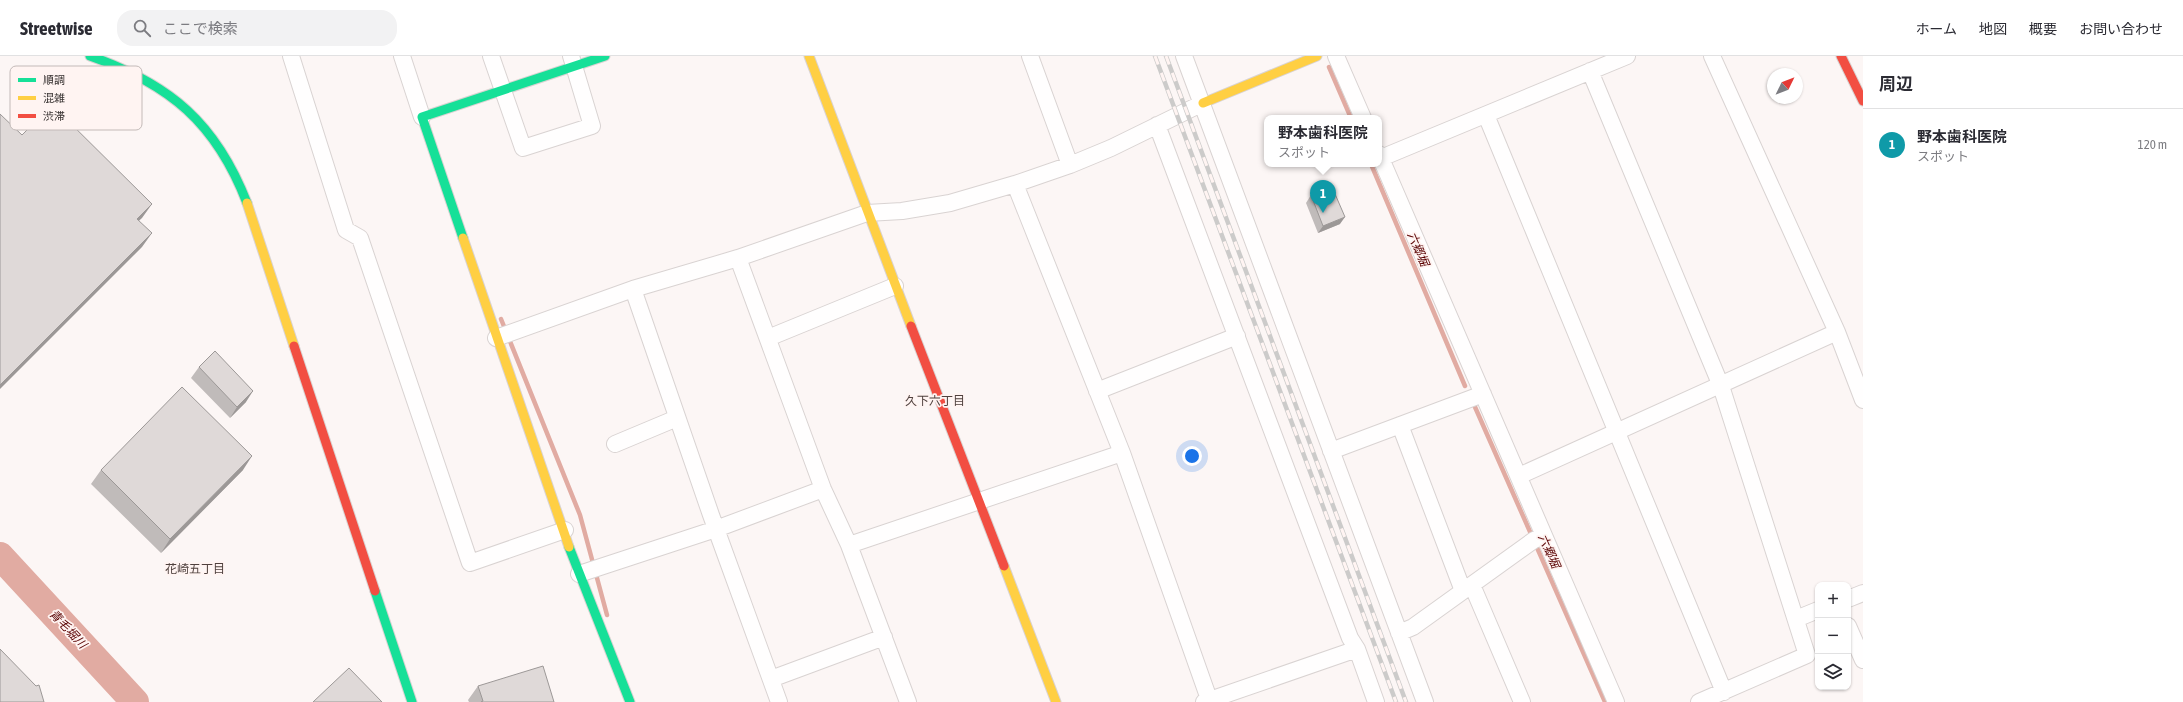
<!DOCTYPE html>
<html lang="ja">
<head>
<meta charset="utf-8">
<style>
	:root { --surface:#fff; --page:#f2f2f3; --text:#2b2b33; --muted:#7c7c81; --line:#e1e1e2; --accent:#b45309 }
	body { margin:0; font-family:"Asap Condensed","Noto Sans JP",sans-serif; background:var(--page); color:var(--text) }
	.controls { position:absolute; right:12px; bottom:12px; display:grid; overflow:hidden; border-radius:8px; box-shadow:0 1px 3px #0004 }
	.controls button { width:36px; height:36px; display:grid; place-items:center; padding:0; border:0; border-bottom:1px solid var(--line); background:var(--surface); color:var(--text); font:20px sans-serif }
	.compass { position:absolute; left:1767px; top:12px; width:36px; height:36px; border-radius:50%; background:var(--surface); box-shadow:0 1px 3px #0004; rotate:47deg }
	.you { position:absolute; left:1192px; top:400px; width:14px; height:14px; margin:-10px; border:3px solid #fff; border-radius:50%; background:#1a73e8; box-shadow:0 0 0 6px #1a73e833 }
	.badge { display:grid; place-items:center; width:26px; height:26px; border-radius:50%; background:var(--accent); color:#fff; font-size:13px; font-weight:700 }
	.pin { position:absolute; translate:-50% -33px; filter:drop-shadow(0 1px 2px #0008) }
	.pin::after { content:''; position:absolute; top:21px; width:14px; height:12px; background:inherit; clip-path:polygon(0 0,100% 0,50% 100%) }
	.popup { position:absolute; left:1264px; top:59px; width:118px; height:52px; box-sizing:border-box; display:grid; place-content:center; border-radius:8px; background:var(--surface); filter:drop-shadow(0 1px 3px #0005); font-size:13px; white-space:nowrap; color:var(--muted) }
	.popup b { font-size:15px; color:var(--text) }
	.popup::after { content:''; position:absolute; left:50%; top:100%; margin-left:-8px; border:8px solid transparent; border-top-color:var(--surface) }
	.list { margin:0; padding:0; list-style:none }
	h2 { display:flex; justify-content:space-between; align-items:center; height:52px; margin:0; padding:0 16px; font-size:17px }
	h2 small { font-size:13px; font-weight:400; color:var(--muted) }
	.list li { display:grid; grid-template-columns:26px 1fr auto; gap:12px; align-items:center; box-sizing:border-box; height:72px; padding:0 16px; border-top:1px solid var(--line) }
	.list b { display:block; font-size:15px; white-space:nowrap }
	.list p { margin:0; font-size:13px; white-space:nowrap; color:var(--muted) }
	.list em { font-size:13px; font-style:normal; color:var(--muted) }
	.icon { flex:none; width:22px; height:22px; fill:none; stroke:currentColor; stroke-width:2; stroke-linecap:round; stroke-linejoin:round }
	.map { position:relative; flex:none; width:1863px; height:646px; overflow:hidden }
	header { display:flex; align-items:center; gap:24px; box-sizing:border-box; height:56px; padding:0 20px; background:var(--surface); border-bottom:1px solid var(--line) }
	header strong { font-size:19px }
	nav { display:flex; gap:22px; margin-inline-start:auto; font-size:14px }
	.search { width:280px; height:36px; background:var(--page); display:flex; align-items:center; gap:10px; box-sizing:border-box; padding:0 14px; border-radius:16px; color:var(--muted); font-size:15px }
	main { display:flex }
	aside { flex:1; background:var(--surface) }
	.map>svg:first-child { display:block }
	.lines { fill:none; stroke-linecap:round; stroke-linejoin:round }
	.stream { stroke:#e1aba2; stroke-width:4.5 }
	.river { stroke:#e1aba2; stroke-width:28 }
	.street-casing { stroke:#d9d3d2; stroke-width:18 }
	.fast-casing { stroke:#d9d3d2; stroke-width:11 }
	.slow-casing { stroke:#d9d3d2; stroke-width:11 }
	.jam-casing { stroke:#d9d3d2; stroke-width:11 }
	.street { stroke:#fffefe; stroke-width:16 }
	.fast { stroke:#16e098; stroke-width:9 }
	.slow { stroke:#ffcf43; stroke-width:9 }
	.jam { stroke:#f24e42; stroke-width:9 }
	.rail-casing { stroke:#cccbca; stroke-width:4.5 }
	.rail { stroke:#fff4f2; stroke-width:3; stroke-dasharray:9; stroke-linecap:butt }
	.wall { fill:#c0bbba }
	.shaded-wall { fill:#9c9897 }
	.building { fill:#dfd9d8; stroke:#9c9897 }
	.labels { text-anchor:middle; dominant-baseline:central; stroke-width:3.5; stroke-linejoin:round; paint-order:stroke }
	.water-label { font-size:12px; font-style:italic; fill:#590000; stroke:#fff4f2 }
	.neighbourhood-label { font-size:12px; fill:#4f413e; stroke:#fff4f2 }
	.key { fill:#fff4f2; stroke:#c3bab8; stroke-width:1 }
	.key-label { font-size:11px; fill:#373130 }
</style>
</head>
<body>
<header>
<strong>Streetwise</strong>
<div class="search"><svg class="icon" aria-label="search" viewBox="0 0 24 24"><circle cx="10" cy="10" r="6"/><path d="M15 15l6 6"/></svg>ここで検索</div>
<nav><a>ホーム</a><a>地図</a><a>概要</a><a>お問い合わせ</a></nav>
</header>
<main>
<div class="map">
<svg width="1863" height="646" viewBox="0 0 1863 646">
	<rect width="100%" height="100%" fill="#fcf6f5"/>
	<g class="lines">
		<path class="stream" d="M1329,11L1351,62
			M1371,108L1465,330
			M501,263L580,459L607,559
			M1475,351L1605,646"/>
		<path class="river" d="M0,500L135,646"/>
		<defs>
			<path id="street" d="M291,0L346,174L360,182L470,507L565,474
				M402,0L422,61
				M491,0L523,92L592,70L571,0
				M1030,0L1070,109
				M1184,0L1425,646
				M1336,0L1363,62
				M1712,0L1837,276L1863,344
				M1590,15L1721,330L1807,599L1699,646
				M1486,59L1724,636
				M1157,69L1350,582L1357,593L1376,646
				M1379,98L1616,646
				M1381,102L1627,0
				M1015,128L1122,397L1210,646
				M738,202L823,433L849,489L908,646
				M633,233L711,459L779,646
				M496,282L633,233L738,202L867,157L902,155L950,147L1015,128L1070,109L1111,92L1203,47
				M768,282L895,230
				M1097,335L1237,280
				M1400,369L1463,535
				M615,388L677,362
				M1331,395L1483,338
				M1519,420L1837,276
				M849,489L1122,397
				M579,518L716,473L823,433
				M1472,529L1522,646
				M1848,543L1863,537
				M1796,563L1818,554
				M1848,570L1863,604
				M1399,577L1413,571L1534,484L1544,480
				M771,623L884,581
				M1204,646L1357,593"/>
			<path id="fast" d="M90,0C170,28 216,67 247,147
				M463,182L422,61L605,0
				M569,491L630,646
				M375,535L412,646"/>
			<path id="slow" d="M809,0L911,270
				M1203,47L1317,0
				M247,147L294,290
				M463,182L569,491
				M1004,510L1056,646"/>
			<path id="jam" d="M1841,0L1863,45
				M911,270L1004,510
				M294,290L375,535"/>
		</defs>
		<use href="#street" class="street-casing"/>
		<use href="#fast" class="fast-casing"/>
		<use href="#slow" class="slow-casing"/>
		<use href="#jam" class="jam-casing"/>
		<use href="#street" class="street"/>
		<use href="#fast" class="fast"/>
		<use href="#slow" class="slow"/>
		<use href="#jam" class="jam"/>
		<defs>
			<path id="rail" d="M1155,0L1396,646
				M1166,0L1406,646"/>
		</defs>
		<use href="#rail" class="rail-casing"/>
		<use href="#rail" class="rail"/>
	</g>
	<path class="wall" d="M1311,139L1340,168L1318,177L1306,147Z
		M199,311L246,346L230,362L191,322Z
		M101,414H243L161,497L91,428Z
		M478,630L554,646H469L468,644Z"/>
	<path class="shaded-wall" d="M152,148L142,162L127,176L137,163Z
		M1345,161L1340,168L1318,177L1323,170Z
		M152,177L142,191L0,333V329Z
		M253,335L246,346L230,362L237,351Z
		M252,400L243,414L161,497L170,483Z"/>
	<path class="building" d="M52,49L152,148L137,163L152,177L0,329V58L22,79Z
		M1332,131L1345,161L1323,170L1311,139Z
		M215,295L253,335L237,351L199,311Z
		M182,331L252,400L170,483L101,414Z
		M0,593L36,630L39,629L44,646H0Z
		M543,610L554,646H481L483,645L478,630Z
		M349,612L382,646H313Z"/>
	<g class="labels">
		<g class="water-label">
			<text transform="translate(1418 193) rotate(67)">六郷堀</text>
			<text transform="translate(1549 495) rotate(66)">六郷堀</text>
			<text transform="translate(68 573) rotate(47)">青毛堀川</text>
		</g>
		<g class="neighbourhood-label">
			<text x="935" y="345">久下六丁目</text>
			<text x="195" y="513">花崎五丁目</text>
		</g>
	</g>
	<rect x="10" y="10" width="132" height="64" rx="6" class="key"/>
	<rect x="18" y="22" width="18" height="4" fill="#16e098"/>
	<rect x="18" y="40" width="18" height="4" fill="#ffcf43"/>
	<rect x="18" y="58" width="18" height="4" fill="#f24e42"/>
	<g class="key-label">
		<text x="43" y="28">順調</text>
		<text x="43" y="46">混雑</text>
		<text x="43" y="64">渋滞</text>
	</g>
</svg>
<div class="controls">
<button>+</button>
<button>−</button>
<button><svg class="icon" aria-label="layers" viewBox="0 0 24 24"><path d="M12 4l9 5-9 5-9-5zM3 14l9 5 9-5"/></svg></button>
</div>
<svg class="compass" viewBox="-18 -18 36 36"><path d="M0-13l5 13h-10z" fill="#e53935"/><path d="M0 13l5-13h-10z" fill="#7c7c81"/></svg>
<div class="you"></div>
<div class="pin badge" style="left:1323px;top:157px;background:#0f9aa8">1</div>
<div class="popup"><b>野本歯科医院</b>スポット</div>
</div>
<aside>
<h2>周辺<small></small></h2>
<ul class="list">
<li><span class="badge" style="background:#0f9aa8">1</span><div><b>野本歯科医院</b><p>スポット</p></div><em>120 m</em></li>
</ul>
</aside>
</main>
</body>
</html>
